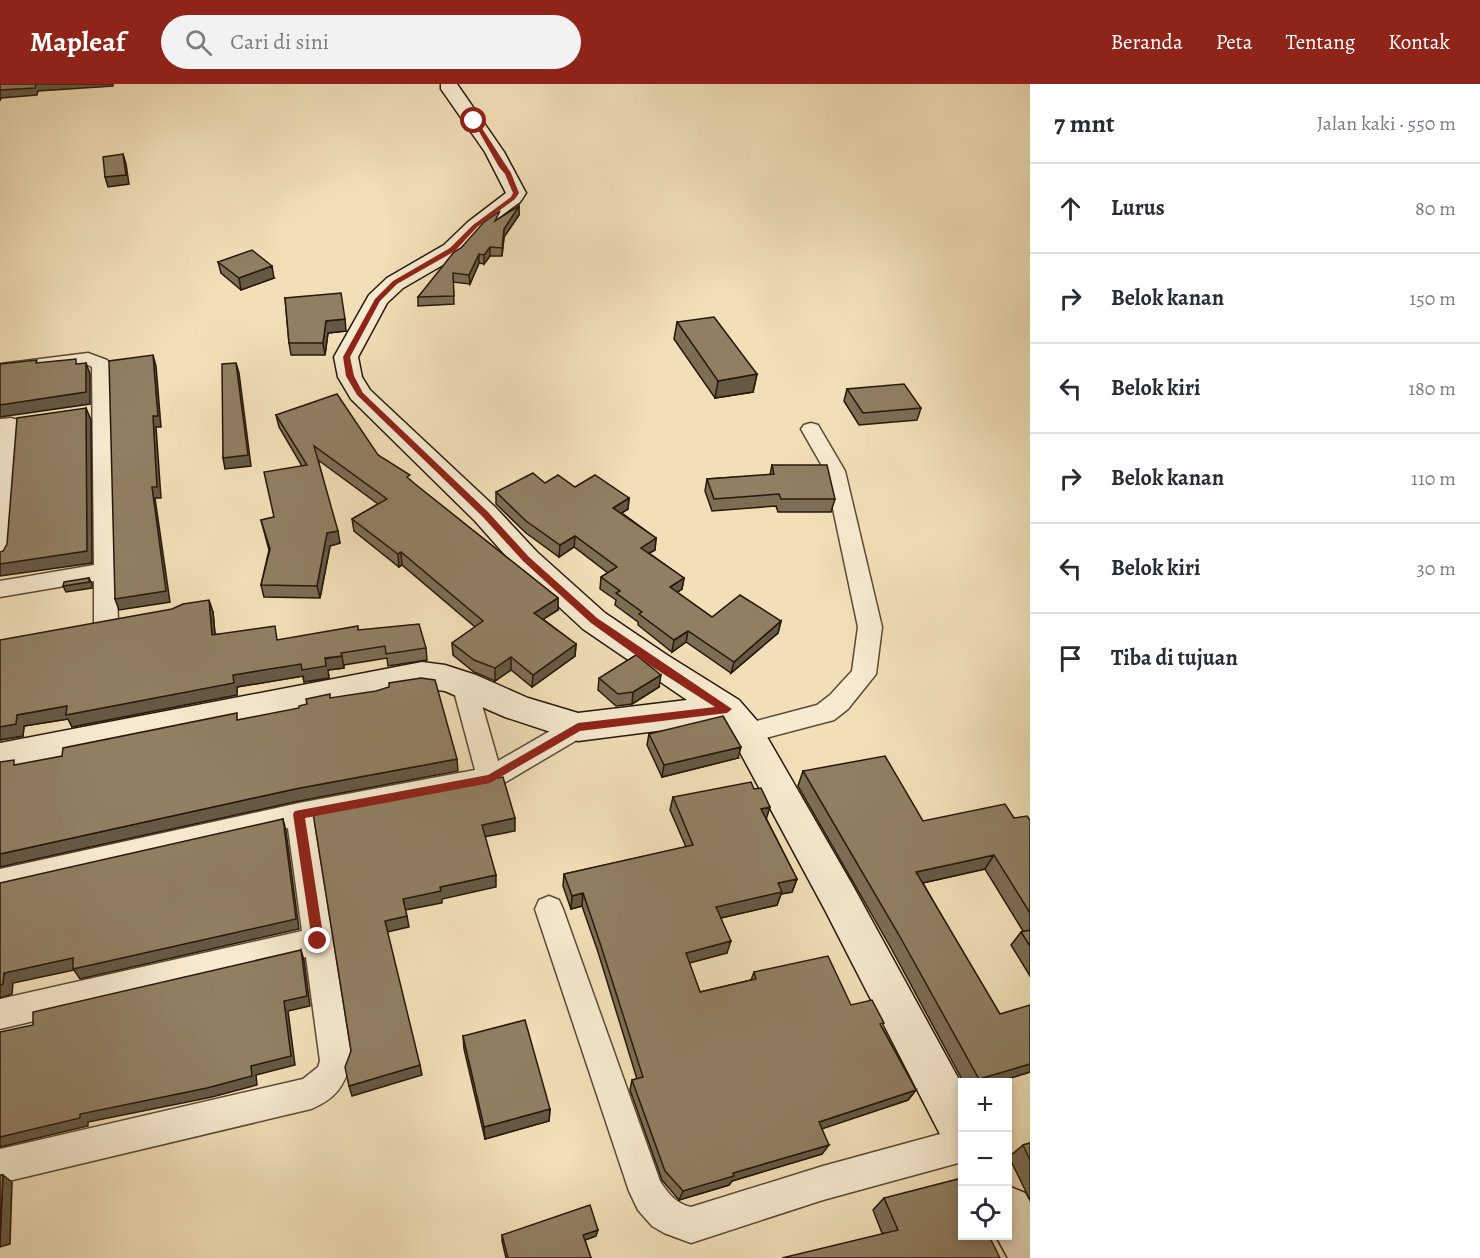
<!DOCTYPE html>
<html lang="id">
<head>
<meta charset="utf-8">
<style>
	:root { --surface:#fff; --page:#f2f2f3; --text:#2b2b33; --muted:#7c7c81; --line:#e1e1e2; --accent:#8f2418 }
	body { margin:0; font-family:Alegreya,serif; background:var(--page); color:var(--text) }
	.controls { position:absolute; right:18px; bottom:18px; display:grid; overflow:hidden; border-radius:0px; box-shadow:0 3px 9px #0003 }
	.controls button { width:54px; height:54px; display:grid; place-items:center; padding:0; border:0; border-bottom:2px solid var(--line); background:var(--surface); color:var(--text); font:30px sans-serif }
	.stop { position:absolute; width:18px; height:18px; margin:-14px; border:4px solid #8f2418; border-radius:50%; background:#fff }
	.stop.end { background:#8f2418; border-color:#fff; box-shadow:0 2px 6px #0008 }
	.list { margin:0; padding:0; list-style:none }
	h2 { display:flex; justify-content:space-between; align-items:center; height:78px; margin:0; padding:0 24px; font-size:26px }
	h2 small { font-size:20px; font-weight:400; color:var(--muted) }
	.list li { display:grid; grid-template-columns:39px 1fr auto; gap:18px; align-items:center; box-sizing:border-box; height:90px; padding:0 24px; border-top:2px solid var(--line) }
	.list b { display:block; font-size:22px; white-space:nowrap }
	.list em { font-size:20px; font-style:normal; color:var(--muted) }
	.icon { flex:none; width:33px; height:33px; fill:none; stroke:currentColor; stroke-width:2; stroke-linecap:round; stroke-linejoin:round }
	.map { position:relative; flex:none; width:1030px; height:1174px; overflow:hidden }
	header { display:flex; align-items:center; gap:36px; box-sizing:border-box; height:84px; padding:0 30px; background:var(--accent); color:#fff }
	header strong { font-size:28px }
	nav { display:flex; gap:33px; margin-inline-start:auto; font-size:21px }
	.search { width:420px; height:54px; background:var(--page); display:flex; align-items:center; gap:15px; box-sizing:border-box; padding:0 21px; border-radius:33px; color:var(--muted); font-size:22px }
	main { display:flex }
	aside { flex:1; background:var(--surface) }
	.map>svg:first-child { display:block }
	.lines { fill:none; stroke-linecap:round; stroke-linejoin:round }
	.street-casing { stroke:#5a4a34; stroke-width:3 }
	.secondary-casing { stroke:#271809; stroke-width:3 }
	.street { fill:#f6ead0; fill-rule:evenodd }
	.secondary { fill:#f6ead0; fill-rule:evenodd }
	.wall { fill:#7c6d55; stroke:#271809; stroke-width:1.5 }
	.shaded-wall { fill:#655945; stroke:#271809; stroke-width:1.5 }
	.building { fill:#907f63; stroke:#271809; stroke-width:1.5 }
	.route { fill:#8f2418 }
</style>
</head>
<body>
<header>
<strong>Mapleaf</strong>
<div class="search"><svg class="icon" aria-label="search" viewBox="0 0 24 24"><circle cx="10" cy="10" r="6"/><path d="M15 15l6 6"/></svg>Cari di sini</div>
<nav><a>Beranda</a><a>Peta</a><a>Tentang</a><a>Kontak</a></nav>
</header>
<main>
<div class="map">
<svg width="1030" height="1174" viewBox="0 0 1030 1174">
	<rect width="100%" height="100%" fill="#f1dfb7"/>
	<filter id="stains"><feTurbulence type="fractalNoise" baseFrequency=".00333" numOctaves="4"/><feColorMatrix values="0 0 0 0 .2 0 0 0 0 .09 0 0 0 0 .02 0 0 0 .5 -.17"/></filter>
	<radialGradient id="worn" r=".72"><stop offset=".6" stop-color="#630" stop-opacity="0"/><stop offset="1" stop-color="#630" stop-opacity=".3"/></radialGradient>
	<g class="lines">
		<defs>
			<path id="street" d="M88,269L107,276L110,280L118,539L114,545L106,547L98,545L94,539V497L0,513V497L94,481L92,283L86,280L0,290V280Z
				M11,334L18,336L21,340L11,472L8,477L0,479V335Z
				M811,339L818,341L845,387L882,543L876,590L848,625L834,636L747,659L738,656L734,649L738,642L817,621L830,611L852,587L858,543L825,387L801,345L804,341Z
				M464,591L473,593L476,600L498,677L569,636L578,633L587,636L591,643L587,650L499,702L490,705L314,739L352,977C343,1003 337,1014 311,1025L0,1099V1065L303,995L318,983L320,977L306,873L0,945V915L302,847L288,744L0,809V785L299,719L475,686L452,600L455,593Z
				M549,812L559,816L563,825L660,1097C668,1109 676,1120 691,1123L823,1082L962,1044V1078L823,1116L691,1159L664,1149L652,1142L638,1126L629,1107L535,825L539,816Z"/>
			<path id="secondary" d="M441,0H457L504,68L526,109L520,118L482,146L460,171L403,204L387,219L358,273L362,293L370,306L495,423L537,468L605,529L667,571L739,616L759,639L853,802L962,1001V1069L946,1062L825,826L735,659L719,639L578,657L505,633L445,607L422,604L397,607L0,687V659L422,578L445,581L476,591L528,614L578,629L687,616L583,545L515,482L475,437L351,315L338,293L334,273L369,211L387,194L444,161L468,138L506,109L485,68L441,5Z
				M1008,1102L1025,1109L1030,1118V1174H1008L996,1152H1008Z"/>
		</defs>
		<use href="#street" class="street-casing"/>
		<use href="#secondary" class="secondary-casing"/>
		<use href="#street" class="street"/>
		<use href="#secondary" class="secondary"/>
	</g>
	<path class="wall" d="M519,122V131L504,153L502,172H490L484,180L479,179L470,200L453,198L454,220L418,222V213L461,164L500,134Z
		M218,178L274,194L241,206L221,189Z
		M285,214L346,247L328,249L325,271H291L289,259Z
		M677,238L757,290L753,308L715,314L674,255Z
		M847,305L921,324L917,336L859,341L844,317Z
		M276,331L378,371L558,514V526L543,535L576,560L575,572L532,603L511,586L495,597L474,588L453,571L452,559L475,543L402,481L399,483L354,447L352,435L378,420L318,376L340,459L330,462L320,514L264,513L261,501L269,466L261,436L274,433L302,382L279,343Z
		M772,381L835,415L831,428H778L776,422L712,427L705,407L707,395L770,391Z
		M545,399L629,414L628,425L622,429L656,454L655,466L649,469L684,494L682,505L677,508L712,533L781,537L778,549L731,589L686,558L672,568L638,541V538L615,521L616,516L600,505L601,493L608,489L574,463L559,473L526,449L496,420V408Z
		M213,528L215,550L279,556L358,546L426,564L427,576L388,582L387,574L344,581V584L328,586L329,594L304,598L303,592L237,603V611L72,643L68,635L24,642L23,652L0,656Z
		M599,594L659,603L632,620L616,622L598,606Z
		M649,650L738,674L662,693L647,661Z
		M803,687L923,737L1014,734L1030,736V892L1011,861L1021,848L1023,847L985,785L923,799L1030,988L995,999H964L891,864L798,702Z
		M673,713L766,734L797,795L792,808L781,810L777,821L721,834L727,869L689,879L700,908L751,896L754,888L851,921L882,943L916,1006L908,1016L822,1044V1070L732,1097L729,1101L679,1116L662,1096L630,1006L632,996L637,995L598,868L582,822L571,825L563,802L564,790L686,763L670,726Z
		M463,952L550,1025L549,1037L485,1055L464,965Z
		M1030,1059V1116L1009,1073L1023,1061Z
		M884,1114L1000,1174L882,1149L873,1126Z
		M502,1151L596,1152L585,1156L591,1174H506L502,1157Z"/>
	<path class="shaded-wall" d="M36,0H113V2L38,7L37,11L1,14L0,17V6Z
		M123,70L126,80L129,100L108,103L105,93Z
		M519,122V131L504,153L502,172L504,145Z
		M490,163V172L484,180V171Z
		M479,170V179L470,200L469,191Z
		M272,182L274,194L241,206L239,194Z
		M345,235L346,247L328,249L325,271L323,259L326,237Z
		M153,271L156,282L161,343H156L161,414H155L170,518L119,526L115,515L152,403Z
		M86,279L90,290V320L0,333V321Z
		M236,279L239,289L251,382L225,385L223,374Z
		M757,290L753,308L715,314L718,297Z
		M86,324L91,336L92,479L0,492V480Z
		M629,414L628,425L612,435L613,424Z
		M338,447L340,459L330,462L320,514L317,502L327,449Z
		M575,452L574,463L559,473L560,461Z
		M656,454L655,466L639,475L641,464Z
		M401,468L402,481L399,483L398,470Z
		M89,494L92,500V504L66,508L63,502Z
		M684,494L682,505L668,515L670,503Z
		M558,514V526L534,541V529Z
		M209,516L213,528L216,563L212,551Z
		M781,537L778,549L731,589L734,578Z
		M688,547L686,558L672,568L674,556Z
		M576,560L575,572L532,603L533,591Z
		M342,572L344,584L328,586L329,594L304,598L303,592L237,603V611L72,643L68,635L24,642L23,652L0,656V643L17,631L233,591Z
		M511,573V586L495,597V584Z
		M661,591L659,603L632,620L633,608Z
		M741,663L738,674L662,693L664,681Z
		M457,675L458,687L299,717L0,783V770L295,705Z
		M770,723L766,736L761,725Z
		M515,734V747L483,753L482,741Z
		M283,735L286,747L299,845L80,895L74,886L13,899L12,910L0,914V901L4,889Z
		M994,771L985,785L909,802L916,788Z
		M496,791V803L442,815V819L405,826L403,815L440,803Z
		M797,795L792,808L781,810L777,821L712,836L716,823L778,799Z
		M583,809L582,822L571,825L572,812Z
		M407,832L409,843L387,848L385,837Z
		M731,857L727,869L682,881L686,869Z
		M301,866L304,876L310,922L288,927L295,981L256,991L257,1001L212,1013L88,1038V1042L0,1063V1053L80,1030L251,982L284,917Z
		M1030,980V988L995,999H976L979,995Z
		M420,981L422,991L352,1012L349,1002Z
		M916,1006L908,1016L813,1048L819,1038Z
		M550,1025L549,1037L485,1055L484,1043Z
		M829,1061L822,1070L732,1097L729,1101L679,1116L683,1107L733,1089Z
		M3,1091L12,1098L10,1160L0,1163Z
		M598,1146L596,1152L582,1157L583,1151Z"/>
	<path class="building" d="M0,0H37H36L35,4L0,6Z
		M123,70L126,91L105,93L103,73Z
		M519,122L504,145L502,164L490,163L484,171L479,170L469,191L453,189L454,212L418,213L454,168L461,164L483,139L500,127L495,137Z
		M252,166L272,182L239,194L218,178Z
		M341,209L345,235L326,237L323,259H289L285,214Z
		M714,233L757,290L718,297L677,238Z
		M153,271L158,332H153L157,403H152L166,507L115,515L109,277Z
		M76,275V280L86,279V308L0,321V280L37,276L36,279Z
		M236,279L248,371L223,374L222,280Z
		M904,300L921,324L863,329L847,305Z
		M337,310L378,371L410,391L407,393L415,400L558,514L534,529L576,560L533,591L511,573L495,584L474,576L452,559L483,537L401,468L398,470L352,435L387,415L314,362L338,447L327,449L317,502L261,501L270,465L261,436L274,433L264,388L307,381L276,331Z
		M86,324L87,467L0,480V468L3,467L7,460L17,334Z
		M772,381H827L835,415H781L779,410L714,415L707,395L774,390Z
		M533,389L545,399L558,391L575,403L595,391L629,414L613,424L656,454L641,464L684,494L670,503L712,533L740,511L781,537L734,578L688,547L674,556L639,530L642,528L616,509L620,507L601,493L617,483L575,452L560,461L526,437L496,408Z
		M89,494V498L63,502L64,498Z
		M209,516L212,551L275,542L277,556L358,542V546L419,540L426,564L386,570L385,562L341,569L342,572L325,574L326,582L302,586L301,580L233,591L234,599L66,631L67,622L17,631L16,640L0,643V556L172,525L183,520Z
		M636,571L661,591L633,608L618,610L599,594Z
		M421,594L435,596L457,675L295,705L0,770V678L14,676V681L62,672L63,664L237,629V636L299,624V622L307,620L306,615L330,610V614L376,607L389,603V599Z
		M723,632L741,663L664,681L649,650Z
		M885,672L923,737L1005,720L1014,734L1027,732L1030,736V829L994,771L916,788L1000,930L1030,921V980L979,995L899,851L803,687Z
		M503,693L515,734L482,741L496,791L440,803L441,807L403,815L407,832L385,837L420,981L349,1002L345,983L351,967L313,729Z
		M751,698L754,705L761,704L770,723L761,725L797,795L778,799L782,808L716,823L731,857L686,869L700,908L756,895L754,888L828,872L851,921L872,916L884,939L880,940L916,1006L819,1038L829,1061L733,1089L734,1092L683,1107L665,1087L632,996L643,993L599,856L583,809L572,812L564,790L693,761L673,713Z
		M283,735L296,835L73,885V874L4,889L3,900L0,901V799Z
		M1030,846V862L1021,848Z
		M301,866L307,912L284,917L291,972L251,982L252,992L207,1004L80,1030V1034L0,1053V948L33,941V928Z
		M525,936L550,1025L484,1043L463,952Z
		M1030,1059V1076L1023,1061Z
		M0,1091H3L0,1153Z
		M962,1094L963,1096V1152H989L1000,1174H782L898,1146L884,1114Z
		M590,1121L598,1146L583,1151L591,1174H508L502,1151Z"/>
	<path class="route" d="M472,35H476L511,89L519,109L515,115L477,143L455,167L397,200L380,217L350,273L354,292L363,309L488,428L529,473L597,534L732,625L727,629L580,647L490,699L305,734L324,857L318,863L312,857L293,730L295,727L488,691L578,639L715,623L651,582L591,539L523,477L482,432L357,311L346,292L343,273L375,215L393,197L450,164L473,141L511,113L513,109L505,90L499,83Z"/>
	<rect width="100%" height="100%" filter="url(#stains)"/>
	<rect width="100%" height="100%" fill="url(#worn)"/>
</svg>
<div class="controls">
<button>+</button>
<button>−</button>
<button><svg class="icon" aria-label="locate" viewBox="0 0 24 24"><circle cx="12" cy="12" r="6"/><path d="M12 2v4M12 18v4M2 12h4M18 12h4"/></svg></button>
</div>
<div class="stop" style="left:474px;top:37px"></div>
<div class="stop end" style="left:318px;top:857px"></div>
</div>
<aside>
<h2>7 mnt<small>Jalan kaki · 550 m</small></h2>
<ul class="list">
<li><svg class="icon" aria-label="ahead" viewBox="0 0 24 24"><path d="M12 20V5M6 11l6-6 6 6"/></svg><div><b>Lurus</b></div><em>80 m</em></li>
<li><svg class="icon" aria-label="right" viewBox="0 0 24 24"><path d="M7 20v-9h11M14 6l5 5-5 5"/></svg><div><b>Belok kanan</b></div><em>150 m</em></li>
<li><svg class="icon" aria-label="left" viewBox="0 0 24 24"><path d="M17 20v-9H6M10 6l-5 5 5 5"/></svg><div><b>Belok kiri</b></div><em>180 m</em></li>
<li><svg class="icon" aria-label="right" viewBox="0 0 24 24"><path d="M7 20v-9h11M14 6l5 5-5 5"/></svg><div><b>Belok kanan</b></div><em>110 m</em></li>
<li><svg class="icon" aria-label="left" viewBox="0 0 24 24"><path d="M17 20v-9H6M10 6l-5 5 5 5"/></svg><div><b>Belok kiri</b></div><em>30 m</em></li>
<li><svg class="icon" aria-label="arrive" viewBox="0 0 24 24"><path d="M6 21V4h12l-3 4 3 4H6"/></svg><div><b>Tiba di tujuan</b></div></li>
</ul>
</aside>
</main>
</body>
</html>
